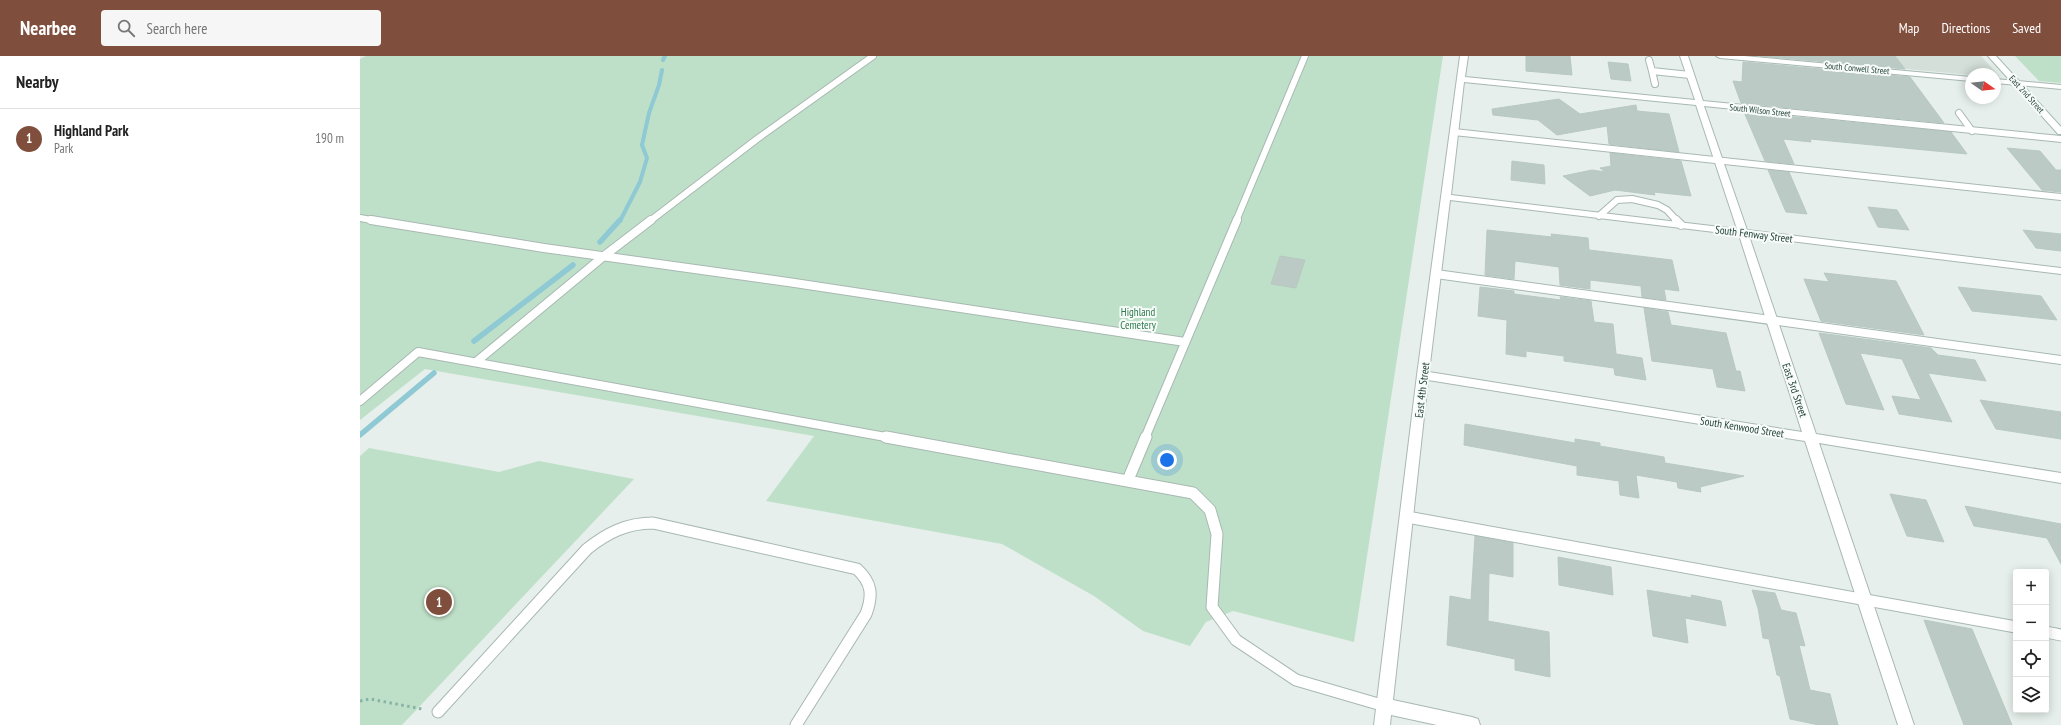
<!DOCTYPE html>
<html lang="en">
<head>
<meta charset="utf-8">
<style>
	:root { --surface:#fff; --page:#f6f6f6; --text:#222; --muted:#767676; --line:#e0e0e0; --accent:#804e3d }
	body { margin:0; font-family:"PT Sans Narrow",sans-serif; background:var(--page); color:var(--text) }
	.controls { position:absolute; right:12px; bottom:12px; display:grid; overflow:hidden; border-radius:4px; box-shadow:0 2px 10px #0003 }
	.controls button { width:36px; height:36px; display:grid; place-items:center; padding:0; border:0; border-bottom:1px solid var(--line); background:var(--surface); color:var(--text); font:20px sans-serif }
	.compass { position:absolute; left:1605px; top:12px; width:36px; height:36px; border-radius:50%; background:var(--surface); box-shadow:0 2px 10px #0003; rotate:104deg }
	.you { position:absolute; left:807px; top:404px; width:14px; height:14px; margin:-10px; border:3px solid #fff; border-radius:50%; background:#1a73e8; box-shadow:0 0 0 6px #1a73e833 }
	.badge { display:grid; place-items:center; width:26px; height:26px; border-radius:50%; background:var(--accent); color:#fff; font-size:13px; font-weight:700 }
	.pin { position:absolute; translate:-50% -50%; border:2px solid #fff; box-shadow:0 1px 4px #0006 }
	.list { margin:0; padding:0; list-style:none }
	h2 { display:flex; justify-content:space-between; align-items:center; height:52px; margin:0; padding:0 16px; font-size:17px }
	h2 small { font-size:13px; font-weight:400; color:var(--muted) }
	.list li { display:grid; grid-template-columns:26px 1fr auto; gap:12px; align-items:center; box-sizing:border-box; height:60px; padding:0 16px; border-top:1px solid var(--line) }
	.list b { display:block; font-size:15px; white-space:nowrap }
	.list p { margin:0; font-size:13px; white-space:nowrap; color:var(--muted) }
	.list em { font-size:13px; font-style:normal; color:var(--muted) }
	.icon { flex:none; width:22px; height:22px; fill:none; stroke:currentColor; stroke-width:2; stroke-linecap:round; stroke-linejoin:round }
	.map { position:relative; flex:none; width:1701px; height:669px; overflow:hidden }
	header { display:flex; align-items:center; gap:24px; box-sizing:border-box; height:56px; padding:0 20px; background:var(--accent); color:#fff }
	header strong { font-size:19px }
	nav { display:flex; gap:22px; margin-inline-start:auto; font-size:14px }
	.search { width:280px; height:36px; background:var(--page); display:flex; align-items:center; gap:10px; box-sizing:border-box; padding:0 14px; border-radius:4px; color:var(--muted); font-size:15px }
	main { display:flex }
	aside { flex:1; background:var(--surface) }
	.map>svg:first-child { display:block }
	.built { fill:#d4dfda }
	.green { fill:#bfe0c8 }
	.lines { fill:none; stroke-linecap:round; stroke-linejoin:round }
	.stream-far1 { stroke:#8ec9d4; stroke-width:4 }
	.stream { stroke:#8ec9d4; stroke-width:5.5 }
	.building { fill:#bbcac4; stroke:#b8c9c2 }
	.lane-far2-casing { stroke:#a8b8b2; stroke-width:8 }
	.lane-far1-casing { stroke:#a8b8b2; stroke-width:10 }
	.lane-casing { stroke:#a8b8b2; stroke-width:13 }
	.street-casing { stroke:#a8b8b2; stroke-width:2 }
	.secondary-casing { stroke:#a4bbb3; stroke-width:2 }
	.path { stroke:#86b3a5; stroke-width:3; stroke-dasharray:2.5 3.5; stroke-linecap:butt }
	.lane-far2 { stroke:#fff; stroke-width:6 }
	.lane-far1 { stroke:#fff; stroke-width:8 }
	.lane { stroke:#fff; stroke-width:11 }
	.street { fill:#fff; fill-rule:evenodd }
	.secondary { fill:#fff; fill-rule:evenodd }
	.labels { text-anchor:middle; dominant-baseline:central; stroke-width:4; stroke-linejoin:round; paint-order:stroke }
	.far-street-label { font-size:9px; fill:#24423a; stroke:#f7fbf9 }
	.street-label { font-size:11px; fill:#24423a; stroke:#f7fbf9 }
	.park-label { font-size:11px; fill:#2d7a4b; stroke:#f7fbf9 }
</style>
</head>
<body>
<header>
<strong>Nearbee</strong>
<div class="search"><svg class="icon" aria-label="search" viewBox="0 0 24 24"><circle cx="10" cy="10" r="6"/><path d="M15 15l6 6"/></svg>Search here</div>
<nav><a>Map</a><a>Directions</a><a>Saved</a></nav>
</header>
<main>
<aside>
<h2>Nearby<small></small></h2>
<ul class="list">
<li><span class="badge">1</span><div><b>Highland Park</b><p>Park</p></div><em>190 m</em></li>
</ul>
</aside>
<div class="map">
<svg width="1701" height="669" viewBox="0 0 1701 669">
	<rect width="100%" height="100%" fill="#e6efeb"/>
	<path class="built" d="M1408,0H1621L1640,21H1635V18L1611,19Z"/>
	<path class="green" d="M6,0H1083L994,586L873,555L846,566L830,590L783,575L734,540L642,488L406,445L454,380L65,313L0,364V3Z
		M1655,0H1701V27L1679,25Z
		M9,392L139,416L179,405L274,423L42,669H0V400Z"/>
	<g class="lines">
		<path class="stream-far1" d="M303,4L305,0
			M260,165L280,126L287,102L282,89L289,57L299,29L302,14"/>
		<path class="stream" d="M240,186L260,164
			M114,285L213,209
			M0,379L74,317"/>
	</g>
	<path class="building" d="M1166,0H1210L1212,19L1166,15Z
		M1400,0H1535L1545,13Z
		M1248,6L1268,8L1271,25L1251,23Z
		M1383,6L1550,21L1584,67L1381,47L1373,25L1382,26Z
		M1199,43L1220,58L1276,49L1277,55L1309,58L1319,96L1249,88L1247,70L1197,79L1178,64L1133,59L1132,53Z
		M1384,56L1591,76L1607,98L1450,83L1451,86L1423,83L1434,108L1405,105Z
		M1647,92L1680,95L1696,114H1701V136L1682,134Z
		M1250,97L1321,105L1331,140L1294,136L1295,139L1255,134L1230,140L1203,120L1232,114L1245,116L1240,112L1251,110Z
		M1152,105L1184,109L1185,128L1151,124Z
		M1408,114L1429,116L1447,158L1426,156Z
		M1508,151L1537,154L1549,174L1518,171Z
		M1127,174L1192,181L1191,178L1228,182L1229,194L1312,204L1319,235L1304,233L1306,244L1282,241L1281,230L1230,224V233L1200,229L1199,211L1155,205L1154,223L1125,219Z
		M1663,174L1701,178V195L1676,192Z
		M920,200L945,204L936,232L911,228Z
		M1464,217L1536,225L1564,279L1461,265L1444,223L1469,226Z
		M1120,231L1154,235V238L1201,244L1200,241L1231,245L1234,266L1253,268L1256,298L1282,302L1286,324L1255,319L1254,312L1204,305V300L1166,295V301L1146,298L1147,264L1118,260Z
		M1598,231L1681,240L1697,264L1612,255Z
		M1284,252L1308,256L1311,269L1366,277L1376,315H1380L1385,335L1357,331L1353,313L1292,305Z
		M1459,277L1571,292L1578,299L1615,304L1626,325L1568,317L1592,366L1539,358L1532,340L1561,344L1542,303L1500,297L1524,354L1486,348Z
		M1620,344L1701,356V383L1636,373Z
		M1105,368L1215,387V383L1240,387V390L1304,401L1305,407L1384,420L1340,431L1341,436L1318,432L1317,426L1276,419L1279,442L1260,439L1259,425L1217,419V410L1104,389Z
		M1530,438L1566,444L1584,486L1547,480Z
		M1605,450L1701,468V508L1687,482L1614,470Z
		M1115,480L1153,487V521L1129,517L1128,565L1189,576L1190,621L1155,614V603L1087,589L1090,540L1111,544Z
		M1198,501L1251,511L1253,539L1199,529Z
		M1287,534L1332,542L1331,539L1361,545L1366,570L1325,562L1328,587L1293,580Z
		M1392,534L1415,537L1421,554L1436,557L1445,590L1439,589L1450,634L1470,638L1478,669H1459L1430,663L1420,620L1417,619L1409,583L1403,582L1398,552Z
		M1564,564L1612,573L1652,669H1604Z"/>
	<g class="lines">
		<defs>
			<path id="lane-far2" d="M1289,4L1292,15L1330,19
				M1292,15L1295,28
				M1599,57L1612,75
				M1094,76L1701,141
				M1239,160L1257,144L1272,143L1298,149L1307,154L1317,165
				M0,162L17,165
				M290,165L397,83L513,0
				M876,165L945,0"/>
			<path id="lane-far1" d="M11,164L184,192L428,226L825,286
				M1316,164L1321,169
				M1076,218L1701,304
				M116,306L244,200L291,164
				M0,345L58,296L531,382
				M785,382L877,164"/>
			<path id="lane" d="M526,381L833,437L850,454L857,478L852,551L876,584L936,624L1025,650
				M768,424L786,381
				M1047,461L1656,571
				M1686,576L1701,579
				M78,656L227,493C247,477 267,467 293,467L497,513C512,527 513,539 506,558L436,669"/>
			<path id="street" d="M1100,0H1108L1105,21L1335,44L1320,0H1328L1343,45L1701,80V86L1344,50L1387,174L1701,212V218L1389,180L1456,378L1701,417V427L1459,387L1554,669H1538L1445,385L1068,324L1033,644L1112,661L1118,663L1120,669H1077L1031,659L1030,669H1014L1057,319ZM1104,26L1336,49L1377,173L1091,139ZM1090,144L1379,179L1442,376L1069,316Z
				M1356,0H1384L1611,21V25L1360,2Z
				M1635,23L1701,29V33L1635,27Z"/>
			<path id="secondary" d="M1628,0H1636L1701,71V78H1698Z"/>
		</defs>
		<use href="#lane-far2" class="lane-far2-casing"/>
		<use href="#lane-far1" class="lane-far1-casing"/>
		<use href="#lane" class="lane-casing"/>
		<use href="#street" class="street-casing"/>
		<use href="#secondary" class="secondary-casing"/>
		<path class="path" d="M0,645L10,643L62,653"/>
		<use href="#lane-far2" class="lane-far2"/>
		<use href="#lane-far1" class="lane-far1"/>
		<use href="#lane" class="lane"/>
		<use href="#street" class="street"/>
		<use href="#secondary" class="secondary"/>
	</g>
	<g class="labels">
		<g class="far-street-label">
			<text transform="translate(1497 12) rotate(5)">South Conwell Street</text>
			<text transform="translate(1667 38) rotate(48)">East 2nd Street</text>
			<text transform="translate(1400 54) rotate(6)">South Wilson Street</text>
		</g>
		<g class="street-label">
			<text transform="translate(1394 178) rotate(7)">South Fenway Street</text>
			<text transform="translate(1062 334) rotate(-83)">East 4th Street</text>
			<text transform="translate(1435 334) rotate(71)">East 3rd Street</text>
			<text transform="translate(1382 371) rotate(9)">South Kenwood Street</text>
		</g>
		<g class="park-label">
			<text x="778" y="256">Highland<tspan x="778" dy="13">Cemetery</tspan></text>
		</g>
	</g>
</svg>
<div class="controls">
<button>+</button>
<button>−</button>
<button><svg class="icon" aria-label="locate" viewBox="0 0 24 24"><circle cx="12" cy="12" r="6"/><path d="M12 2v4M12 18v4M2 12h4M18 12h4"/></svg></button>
<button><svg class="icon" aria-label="layers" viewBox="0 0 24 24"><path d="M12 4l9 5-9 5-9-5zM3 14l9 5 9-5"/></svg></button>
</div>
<svg class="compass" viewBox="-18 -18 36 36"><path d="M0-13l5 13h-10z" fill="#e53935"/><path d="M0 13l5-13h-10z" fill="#767676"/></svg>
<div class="you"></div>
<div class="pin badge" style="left:79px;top:546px">1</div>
</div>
</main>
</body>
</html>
